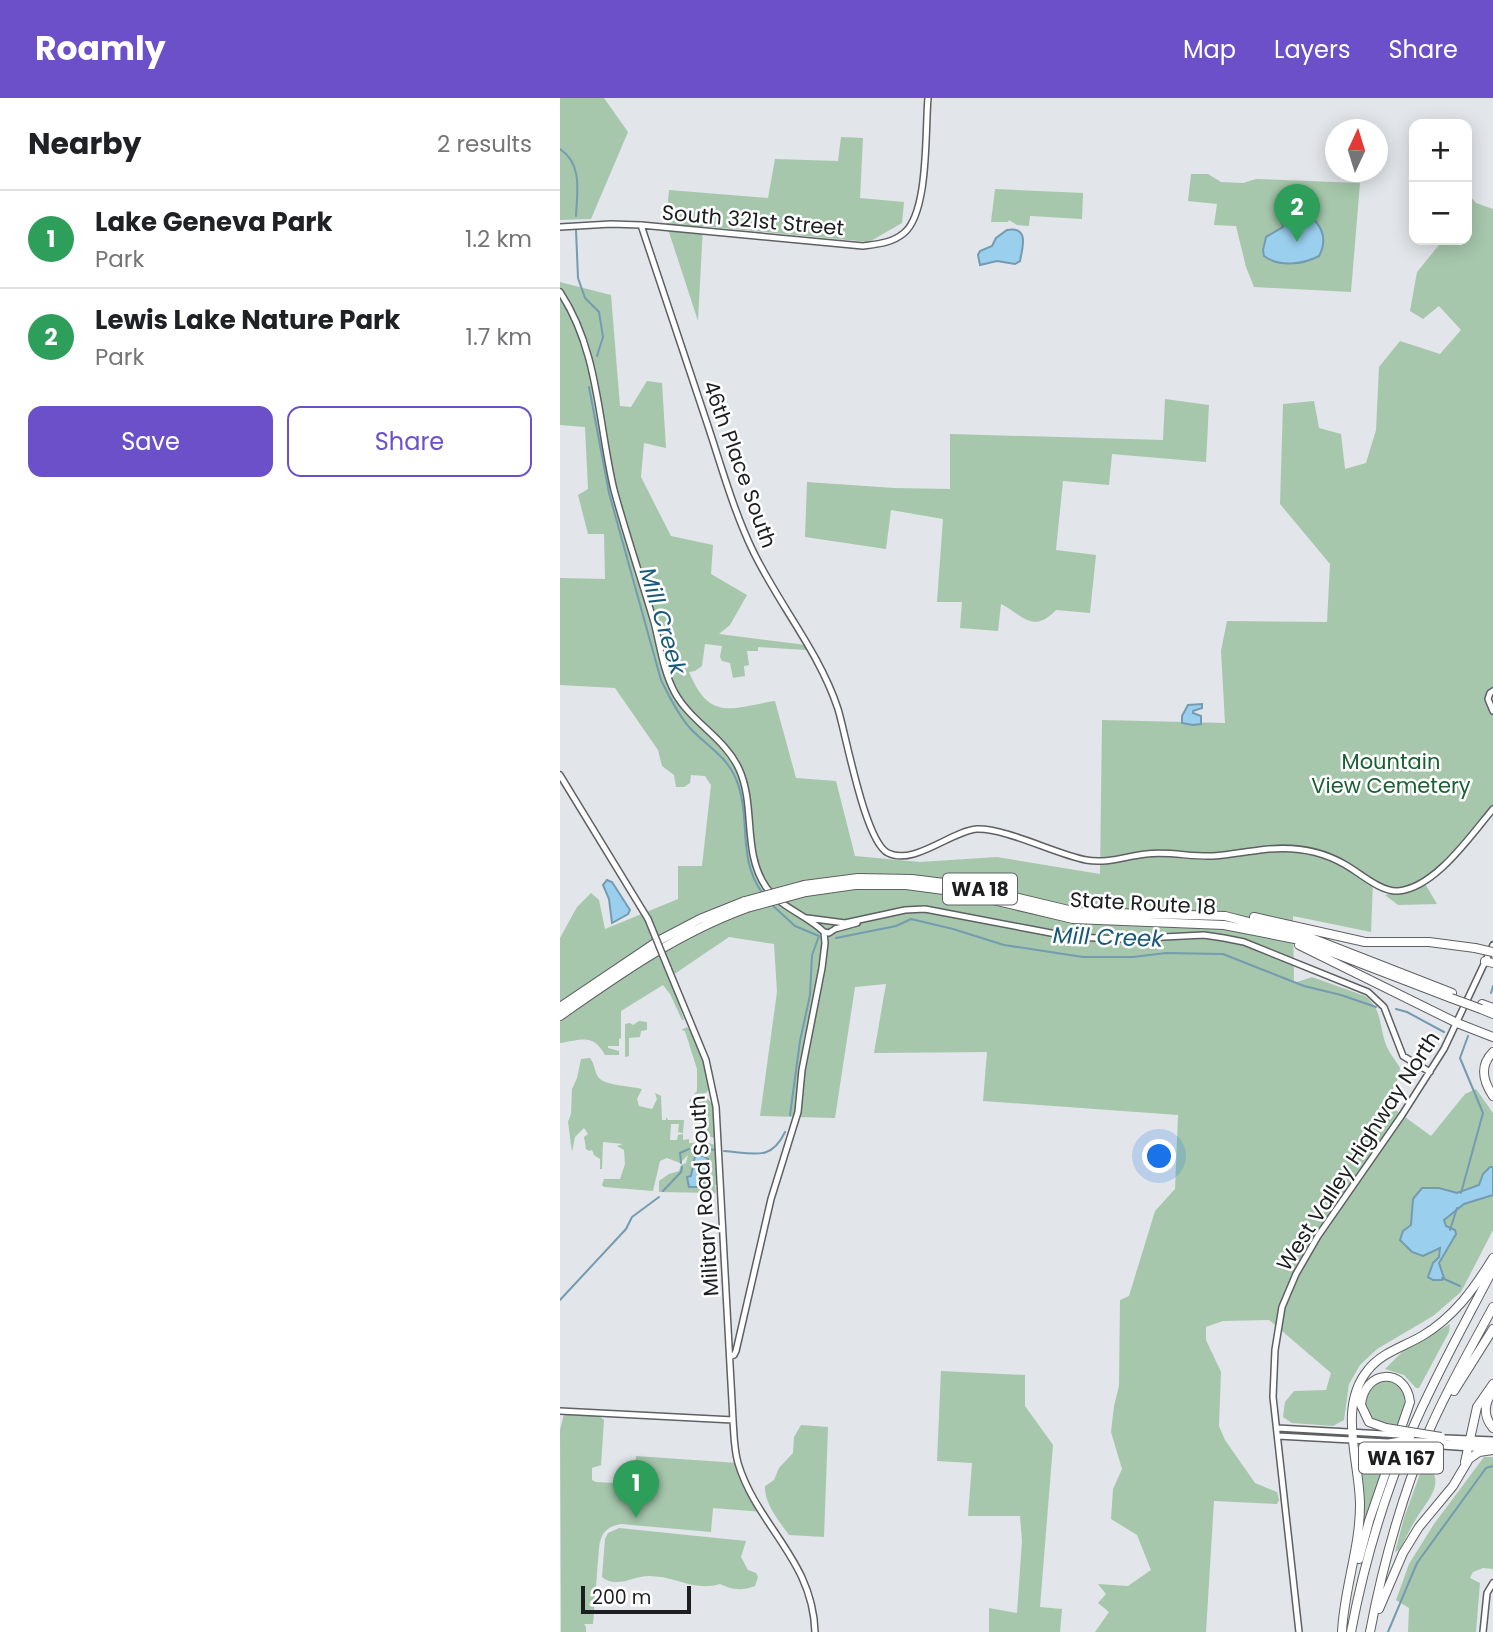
<!DOCTYPE html>
<html lang="en">
<head>
<meta charset="utf-8">
<style>
	:root { --surface:#fff; --page:#f2f2f2; --text:#202124; --muted:#757577; --line:#e0e0e0; --accent:#6b50c9 }
	body { margin:0; font-family:Poppins,sans-serif; background:var(--page); color:var(--text) }
	.controls { position:absolute; right:21px; top:21px; display:grid; overflow:hidden; border-radius:14px; box-shadow:0 4px 18px #0003 }
	.controls button { width:63px; height:63px; display:grid; place-items:center; padding:0; border:0; border-bottom:2px solid var(--line); background:var(--surface); color:var(--text); font:35px sans-serif }
	.compass { position:absolute; left:765px; top:21px; width:63px; height:63px; border-radius:50%; background:var(--surface); box-shadow:0 4px 18px #0003; rotate:4deg }
	.scale { position:absolute; left:21px; bottom:18px; width:110px; box-sizing:border-box; padding-left:7px; border:4px solid #1d1e20; border-top:0; font-size:19px; line-height:24px; white-space:nowrap; color:#1d1e20; -webkit-text-stroke:5px #fff; paint-order:stroke }
	.you { position:absolute; left:600px; top:1059px; width:24px; height:24px; margin:-18px; border:5px solid #fff; border-radius:50%; background:#1a73e8; box-shadow:0 0 0 10px #1a73e833 }
	.badge { display:grid; place-items:center; width:46px; height:46px; border-radius:50%; background:var(--accent); color:#fff; font-size:23px; font-weight:700 }
	.pin { position:absolute; translate:-50% -58px; filter:drop-shadow(0 2px 4px #0008) }
	.pin::after { content:''; position:absolute; top:37px; width:24px; height:21px; background:inherit; clip-path:polygon(0 0,100% 0,50% 100%) }
	.list { margin:0; padding:0; list-style:none }
	h2 { display:flex; justify-content:space-between; align-items:center; height:91px; margin:0; padding:0 28px; font-size:30px }
	h2 small { font-size:23px; font-weight:400; color:var(--muted) }
	.list li { display:grid; grid-template-columns:46px 1fr auto; gap:21px; align-items:center; box-sizing:border-box; height:98px; padding:0 28px; border-top:2px solid var(--line) }
	.list b { display:block; font-size:26px; white-space:nowrap }
	.list p { margin:0; font-size:23px; white-space:nowrap; color:var(--muted) }
	.list em { font-size:23px; font-style:normal; color:var(--muted) }
	.actions { display:flex; gap:14px; padding:21px 28px }
	.actions a { flex:1; padding:16px 0; border:2px solid var(--accent); border-radius:14px; text-align:center; font-size:24px; color:var(--accent) }
	.actions .main { background:var(--accent); color:#fff }
	.map { position:relative; flex:none; width:933px; height:1534px; overflow:hidden }
	header { display:flex; align-items:center; gap:42px; box-sizing:border-box; height:98px; padding:0 35px; background:var(--accent); color:#fff }
	header strong { font-size:33px }
	nav { display:flex; gap:38px; margin-inline-start:auto; font-size:24px }
	main { display:flex }
	aside { flex:1; background:var(--surface) }
	.map>svg:first-child { display:block }
	.green { fill:#a6c7ac }
	.water { fill:#9ad0ee; stroke:#749bb0; stroke-width:2 }
	.lines { fill:none; stroke-linecap:round; stroke-linejoin:round }
	.stream { stroke:#749bb0; stroke-width:2 }
	.secondary-casing { stroke:#5e6064; stroke-width:8 }
	.highway-casing { stroke:#5e6064; stroke-width:10 }
	.secondary { stroke:#fff; stroke-width:5 }
	.highway { stroke:#fff; stroke-width:8 }
	.secondary-bridge-casing { stroke:#5e6064; stroke-width:8; stroke-linecap:butt }
	.highway-bridge-casing { stroke:#5e6064; stroke-width:10; stroke-linecap:butt }
	.secondary-bridge { stroke:#fff; stroke-width:5 }
	.highway-bridge { stroke:#fff; stroke-width:8 }
	.labels { text-anchor:middle; dominant-baseline:central; stroke-width:5; stroke-linejoin:round; paint-order:stroke }
	.shield { fill:#fff; stroke:#616263; stroke-width:2 }
	.shield-label { font-size:19px; font-weight:bold; fill:#1d1e20 }
	.street-label { font-size:21px; fill:#1d1e20; stroke:#fff }
	.park-label { font-size:21px; fill:#1b6032; stroke:#fff }
	.water-label { font-size:23px; font-style:italic; fill:#185a78; stroke:#fff }
</style>
</head>
<body>
<header>
<strong>Roamly</strong>
<nav><a>Map</a><a>Layers</a><a>Share</a></nav>
</header>
<main>
<aside>
<h2>Nearby<small>2 results</small></h2>
<ul class="list">
<li><span class="badge" style="background:#2e9e5b">1</span><div><b>Lake Geneva Park</b><p>Park</p></div><em>1.2 km</em></li>
<li><span class="badge" style="background:#2e9e5b">2</span><div><b>Lewis Lake Nature Park</b><p>Park</p></div><em>1.7 km</em></li>
</ul>
<div class="actions"><a class="main">Save</a><a>Share</a></div>
</aside>
<div class="map">
<svg width="933" height="1534" viewBox="0 0 933 1534">
	<rect width="100%" height="100%" fill="#e2e5e9"/>
	<path class="green" d="M0,0H44L68,34L31,121L0,122Z
		M281,39L303,40L300,100L344,104L342,125L309,144L143,128L138,223L106,125L109,92L208,100L215,61L278,63Z
		M631,76H648L661,84L683,85L696,81L800,85L791,194L694,189L686,169L676,128L654,127L657,106L628,103Z
		M435,91L523,95L522,121L470,118L469,128L457,127L449,122L448,124H431Z
		M907,95L916,105L933,111V593L930,595L933,613V711L902,749L864,784L877,806L838,807L825,797L840,793L813,784L811,834L733,818L734,885L752,879L805,898C822,911 819,926 825,944C828,954 835,961 840,970L838,981L826,1005L871,1038L905,996L916,991L933,1015V1132L901,1194L873,1218L817,1251L800,1267L789,1286L784,1322L773,1328L732,1325L723,1319L725,1304L734,1293L766,1292L771,1275L709,1222L663,1223L646,1229V1242L661,1274L659,1328L665,1342L695,1385L717,1394L719,1402L717,1406L654,1403L646,1534H535L549,1514L538,1505L546,1496L538,1486L568,1488L591,1472L577,1437L551,1421L553,1391L562,1371L551,1334L554,1308L559,1288L560,1202L569,1198L595,1113L615,1091L618,1017L423,1003L427,954L314,955L326,886L295,889L275,1020L200,1018L217,894L214,846L169,839L110,879L124,922H122L110,896L103,887L61,913V940L59,941V948H48V950L59,953V957H45C33,935 22,942 0,945V840L17,809L31,795L39,802L45,831L118,801V768H142L151,687L145,678L131,677L130,685L124,689H116L114,677L102,668L98,652L55,590L0,587V480L45,481L44,436H28L18,397L28,391L25,329L0,327V184L51,197L60,308L71,309L87,283L102,285L106,350L84,345L81,379L111,438L153,447L151,476L187,497L170,527L159,536L246,547V552L198,549V553H187L189,567L184,568L185,578L173,580L170,565L162,563L160,559L162,548L145,546L142,568L135,573L129,574C150,624 170,610 215,603L236,680L276,683L295,758L360,764L437,759L540,776L542,622L665,625L661,553L667,523L767,524L770,466L720,406L723,306L754,303L759,330L781,336L785,371L806,365L816,332L819,269L840,243L880,256L901,232L879,208L863,221L850,213L857,174L883,142H907Z
		M605,301L649,307L646,364L552,356L549,387L503,383L496,452L536,457L530,515L496,512C472,537 462,516 441,506L438,533L400,530L402,504H377L383,421L331,412L326,451L245,439L247,384L334,390L390,391V336L603,342Z
		M79,923L87,924V932L81,933L80,939L69,940V958L65,959V926L70,925L73,927Z
		M127,929C141,942 146,972 149,991L146,995L134,996L137,993V971L125,933L121,932Z
		M30,960C35,966 34,974 39,980C47,988 71,988 82,991L77,1001L79,1008L92,1011L97,1001L95,995L101,998L102,1022H106V1019L108,1022H124L123,1035L118,1034L119,1026H111L110,1042H117L118,1037L123,1036V1042L129,1041V1045L146,1044L155,1047L158,1081L155,1088L156,1095L99,1094V1083L109,1076L119,1073L121,1067L126,1065L128,1057L120,1065L107,1060L100,1063L93,1093L44,1089L42,1087L44,1081H60L65,1066L64,1052L57,1048L63,1046L43,1044L42,1071H40V1061L34,1057L32,1052L29,1053L26,1051L24,1039L28,1036L24,1030L15,1039L12,1054L8,1024L11,1016L12,991L17,980L21,961Z
		M147,1000L152,1006L155,1040L147,1038L144,1009L137,1004H129L130,1001Z
		M890,1226L889,1234L859,1290H856L844,1277L825,1271L842,1254Z
		M381,1273L465,1277V1308L493,1347L480,1509L502,1511L500,1534H429V1510L457,1515L462,1443L460,1418H408L412,1365L377,1363Z
		M823,1282L833,1284L844,1294L845,1310L837,1328C823,1326 812,1324 804,1311L809,1288Z
		M4,1316L38,1317L44,1322L41,1367L32,1370V1382L36,1384L74,1386L76,1358L178,1365L203,1414L153,1410L151,1434L61,1426C46,1429 41,1435 39,1450L33,1526H24L26,1529V1534H1L0,1332Z
		M241,1327L268,1329L264,1439L229,1437C219,1423 204,1405 205,1388L214,1382L219,1370L233,1355L234,1339Z
		M801,1346L832,1348L804,1427L797,1348Z
		M924,1359H933V1471L923,1470L913,1474L910,1480L920,1485L916,1534H848L849,1510L836,1502L849,1466L874,1426Z
		M866,1366C888,1384 866,1404 856,1421C850,1431 845,1441 840,1451L835,1454L844,1420L863,1368Z
		M59,1430L186,1443L181,1459L188,1472L196,1475L198,1479L195,1488C181,1493 174,1492 160,1486C135,1494 115,1478 89,1478C72,1478 57,1491 42,1479L45,1441L48,1435Z"/>
	<path class="water" d="M724,108C749,110 773,132 759,158C742,167 719,169 704,158L703,152L706,139L723,129C721,119 712,116 724,108Z
		M447,132C469,128 463,148 460,163L455,166L437,163L420,167L418,157L420,153L432,148L436,140Z
		M642,606V610L633,613V615L641,618V626L633,627L622,625V618L628,607Z
		M47,782L52,784L70,812L68,816L52,825L49,801L43,787Z
		M135,1058H143L148,1061L147,1078L141,1089H129L127,1079L131,1078Z
		M930,1069H933V1097L904,1106L884,1122L886,1128L895,1132L896,1136L879,1165L884,1180L882,1182H873L868,1179L873,1165L879,1159L880,1150L863,1158L852,1154L840,1142L843,1133L851,1127L853,1101L862,1090H879L897,1095L919,1087L923,1076Z"/>
	<g class="lines">
		<path class="stream" d="M0,51C23,66 17,94 16,118
			M734,89L742,99L741,112
			M16,132L18,180L25,200L39,214L43,239L37,258
			M29,289L49,395L101,582C109,598 117,615 129,629C144,646 167,658 176,681C192,719 176,760 203,796
			M211,806L235,828L259,838L252,857L250,897L240,943L230,1017
			M276,840L336,828L351,821L393,831L444,847L523,859H573L606,855L663,856L744,888L781,897L816,909
			M931,895L933,888
			M836,911L847,914L884,934
			M135,1050L155,1052
			M164,1053C193,1055 211,1064 225,1034
			M121,1065L120,1055L129,1051
			M103,1093L121,1074L122,1069
			M901,1095L923,1015L900,960L908,938
			M890,1132L897,1110
			M882,1180L900,1188
			M0,1202L66,1131L72,1119L99,1099
			M828,1534L857,1465L926,1370L933,1368"/>
		<defs>
			<path id="secondary" d="M81,127C103,193 125,259 147,325C161,367 173,411 192,451C218,506 259,553 278,611C286,637 305,744 328,755C354,768 391,733 417,731C446,730 495,756 526,762C547,766 566,758 586,756C608,753 631,759 653,758C669,757 684,754 700,752C729,748 758,751 784,766C799,774 820,794 838,793C875,790 911,737 933,711
				M0,129L51,126L81,127L303,148C318,146 332,145 344,135C369,114 365,33 368,0
				M0,194C39,253 38,325 54,392C66,436 81,480 94,524C100,547 103,573 115,595C131,624 165,640 179,671C196,708 182,754 206,789C221,810 247,817 264,834L269,835L275,831
				M933,593L930,595L928,601L933,613
				M0,677L88,821
				M247,820L285,825L345,812L365,811L512,839L563,841L644,837L664,840L684,844L808,894L824,909L843,958L870,974
				M275,831L297,825
				M108,870L146,962L156,1009L173,1322C174,1337 174,1351 178,1365C197,1428 253,1462 255,1534
				M170,1259L174,1257L176,1253L211,1101L238,1014L242,972L262,870L265,845L264,834
				M0,1313L173,1322
				M717,1330L824,1336
				M718,1338L828,1344
				M886,1340L933,1342
				M887,1345L933,1347
				M882,1348L925,1351
				M739,1534L713,1299L715,1252L722,1209L736,1176L758,1138L842,1017L884,951L933,847
				M923,1534L927,1495L933,1485"/>
			<path id="highway" d="M244,787L298,780L352,781L408,788L517,814L665,818L751,840L892,895
				M246,794L295,787H346L399,794L513,821L664,827L740,842L891,900
				M694,819L805,844H869L915,850
				M739,847L897,925L933,939
				M925,863L933,865
				M922,906L933,910
				M0,909L98,843L140,821L185,803
				M921,911L933,916
				M0,918C60,876 118,835 187,810
				M933,954C919,968 923,983 933,998
				M894,1293L933,1231
				M932,1294C924,1307 923,1318 933,1330
				M905,1364L917,1309L933,1286
				M799,1461L809,1423L850,1304C846,1269 804,1271 801,1307L809,1324L826,1330
				M819,1511L843,1455L859,1429L893,1388L909,1361L919,1354L933,1352
				M782,1534C784,1491 800,1450 800,1407C800,1364 777,1309 808,1272C821,1255 843,1249 862,1238C894,1219 914,1191 933,1160
				M791,1534C804,1465 824,1398 851,1334C875,1278 905,1225 933,1171
				M810,1534C823,1465 842,1398 869,1333C887,1291 911,1250 933,1209"/>
		</defs>
		<use href="#secondary" class="secondary-casing"/>
		<use href="#highway" class="highway-casing"/>
		<use href="#secondary" class="secondary"/>
		<use href="#highway" class="highway"/>
		<defs>
			<path id="secondary-bridge" d="M88,821L108,870
				M824,1336L852,1338
				M828,1344L841,1342L884,1344"/>
			<path id="highway-bridge" d="M185,803L244,787
				M187,810L246,794
				M915,850L933,854
				M891,900L921,911
				M826,1330L881,1339"/>
		</defs>
		<use href="#secondary-bridge" class="secondary-bridge-casing"/>
		<use href="#highway-bridge" class="highway-bridge-casing"/>
		<use href="#secondary-bridge" class="secondary-bridge"/>
		<use href="#highway-bridge" class="highway-bridge"/>
	</g>
	<g class="labels">
		<g class="shield">
			<rect x="383" y="775.5" width="74" height="31" rx="5"/>
			<rect x="799" y="1344.5" width="84" height="31" rx="5"/>
		</g>
		<g class="shield-label">
			<text x="420" y="791">WA 18</text>
			<text x="841" y="1360">WA 167</text>
		</g>
		<g class="street-label">
			<text transform="translate(193 122) rotate(5)">South 321st Street</text>
			<text transform="translate(180 366) rotate(70)">46th Place South</text>
			<text transform="translate(583 805) rotate(3)">State Route 18</text>
			<text transform="translate(798 1053) rotate(-57)">West Valley Highway North</text>
			<text transform="translate(144 1098) rotate(-94)">Military Road South</text>
		</g>
		<g class="park-label">
			<text x="831" y="663">Mountain<tspan x="831" dy="24">View Cemetery</tspan></text>
		</g>
		<g class="water-label">
			<text transform="translate(103 523) rotate(73)">Mill Creek</text>
			<text transform="translate(548 839) rotate(2)">Mill Creek</text>
		</g>
	</g>
</svg>
<div class="controls">
<button>+</button>
<button>−</button>
</div>
<svg class="compass" viewBox="-18 -18 36 36"><path d="M0-13l5 13h-10z" fill="#e53935"/><path d="M0 13l5-13h-10z" fill="#757577"/></svg>
<div class="scale">200 m</div>
<div class="you"></div>
<div class="pin badge" style="left:76px;top:1420px;background:#2e9e5b">1</div>
<div class="pin badge" style="left:737px;top:144px;background:#2e9e5b">2</div>
</div>
</main>
</body>
</html>
